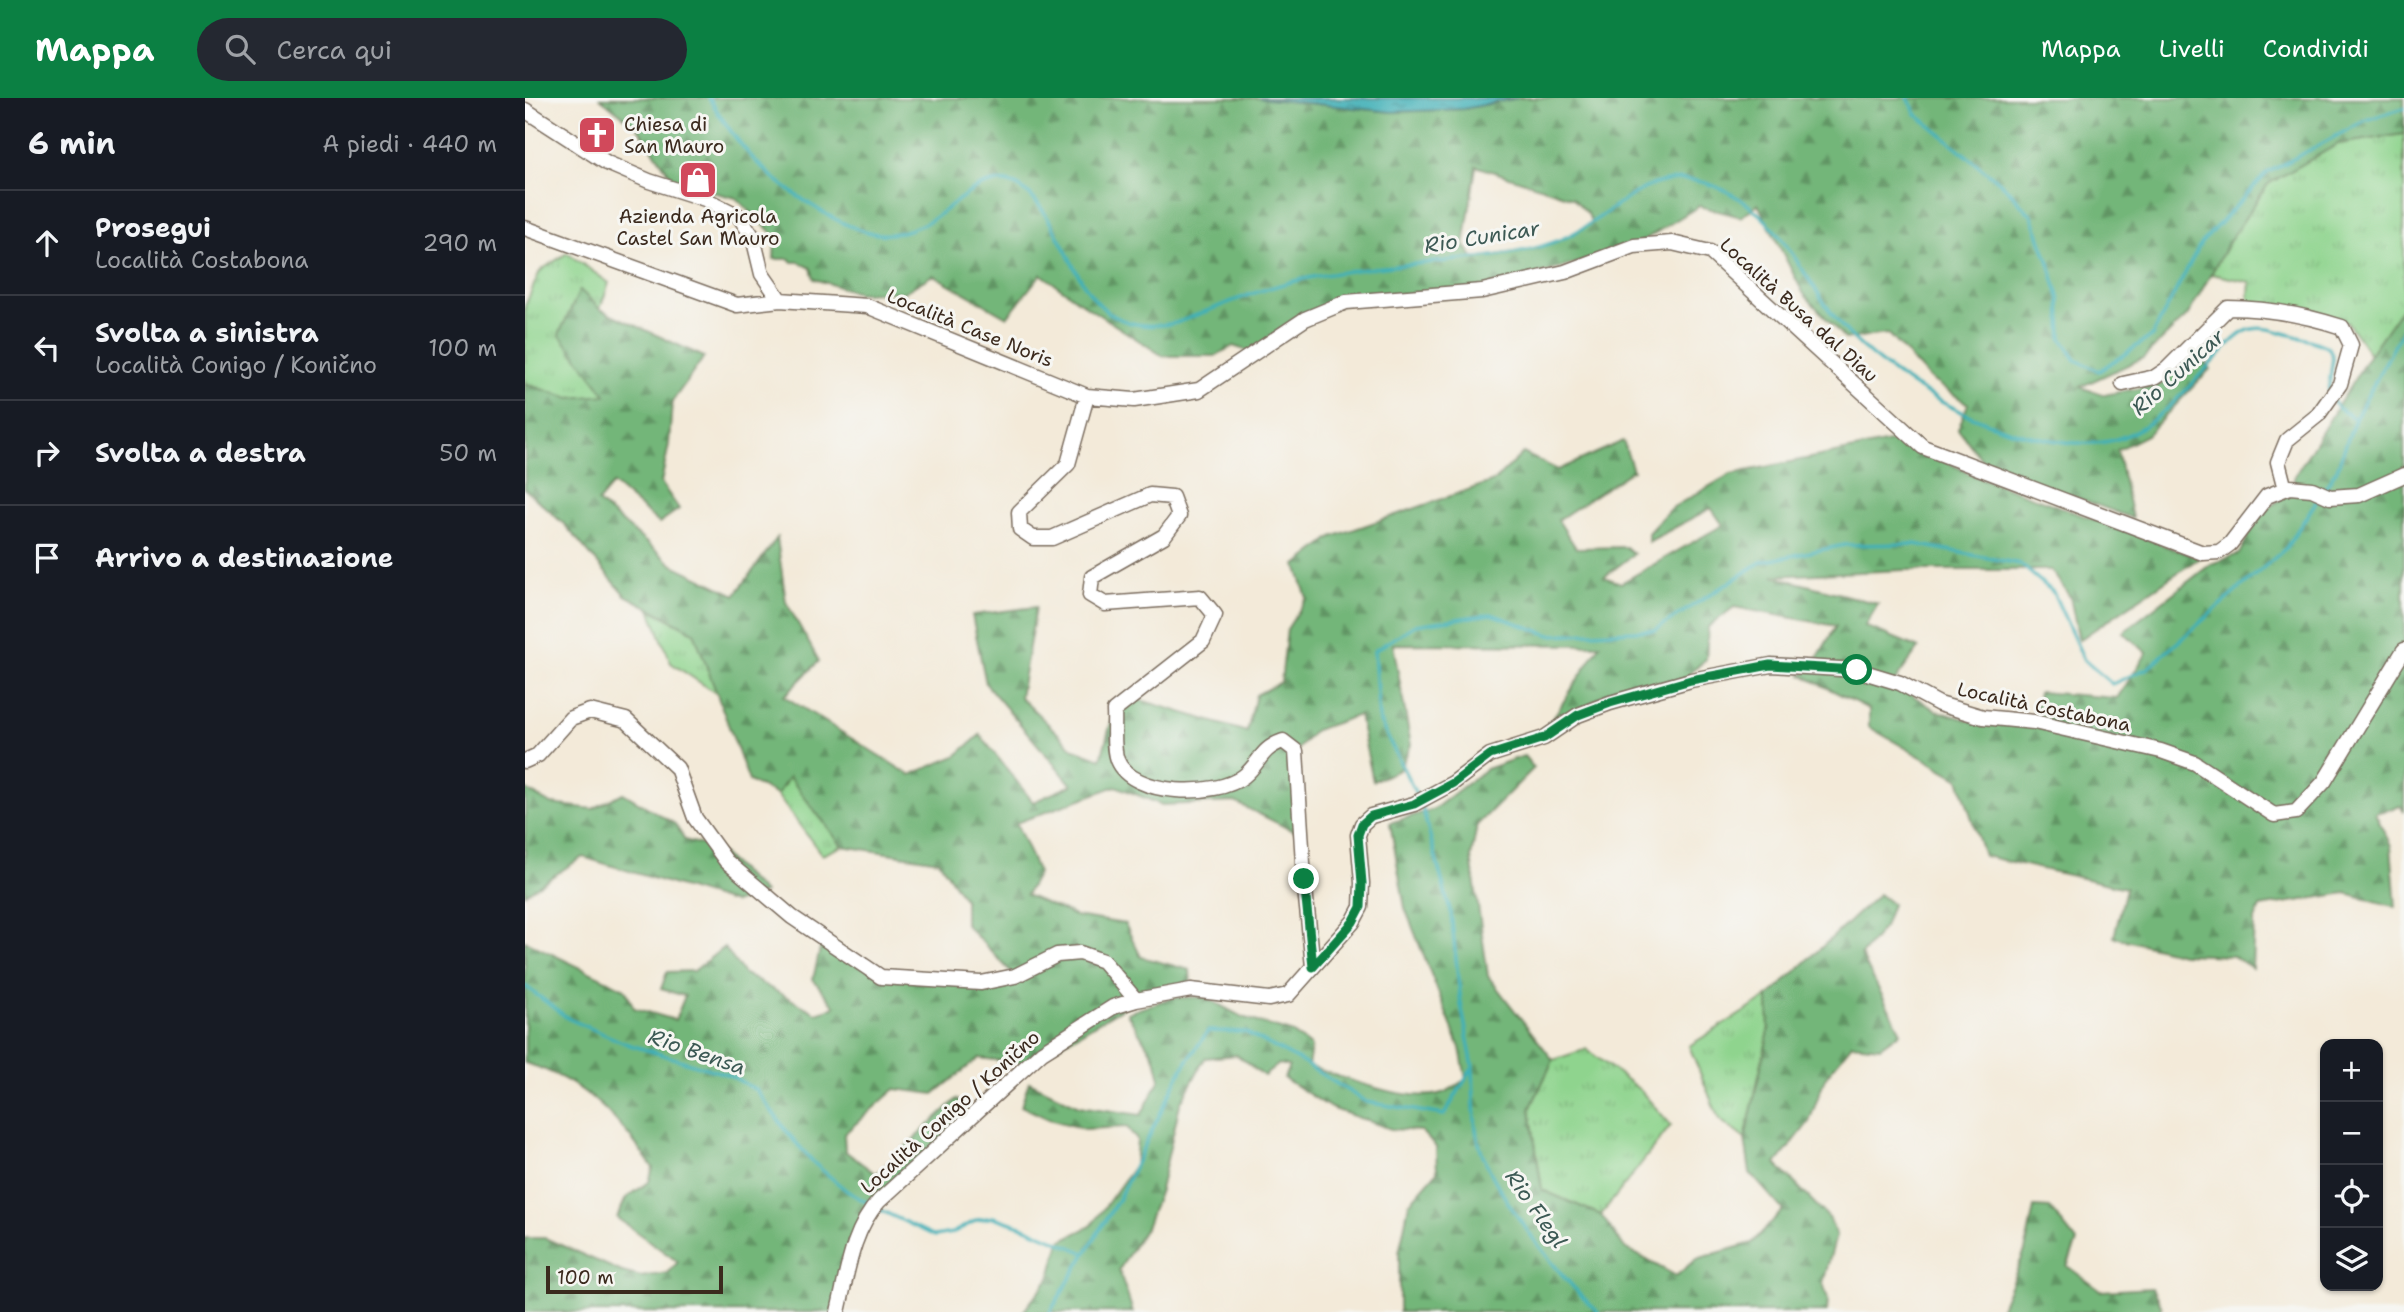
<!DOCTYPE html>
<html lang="it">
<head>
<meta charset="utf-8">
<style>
	:root { --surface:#171b24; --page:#242831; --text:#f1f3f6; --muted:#9ea1a6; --line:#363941; --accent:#0b8043 }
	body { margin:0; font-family:"Shantell Sans",sans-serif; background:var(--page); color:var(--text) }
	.controls { position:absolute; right:21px; bottom:21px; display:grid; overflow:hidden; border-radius:14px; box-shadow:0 2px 5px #0004 }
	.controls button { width:63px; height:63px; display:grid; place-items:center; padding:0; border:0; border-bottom:2px solid var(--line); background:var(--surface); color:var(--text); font:35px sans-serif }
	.scale { position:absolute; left:21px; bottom:18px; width:177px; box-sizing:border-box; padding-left:7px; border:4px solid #3b2a1e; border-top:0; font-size:19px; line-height:24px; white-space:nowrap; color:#3b2a1e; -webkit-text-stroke:5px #f6f6f2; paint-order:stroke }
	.stop { position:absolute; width:21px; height:21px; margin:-16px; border:5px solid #0b8043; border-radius:50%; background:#fff }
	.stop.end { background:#0b8043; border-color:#fff; box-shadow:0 2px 7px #0008 }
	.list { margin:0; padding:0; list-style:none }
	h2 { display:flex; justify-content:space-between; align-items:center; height:91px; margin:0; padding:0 28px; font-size:30px }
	h2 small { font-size:23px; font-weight:400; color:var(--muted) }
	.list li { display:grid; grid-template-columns:46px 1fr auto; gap:21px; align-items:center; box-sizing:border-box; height:105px; padding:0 28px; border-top:2px solid var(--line) }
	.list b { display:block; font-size:26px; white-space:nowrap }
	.list p { margin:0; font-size:23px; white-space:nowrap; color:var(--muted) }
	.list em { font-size:23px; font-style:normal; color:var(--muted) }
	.icon { flex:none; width:38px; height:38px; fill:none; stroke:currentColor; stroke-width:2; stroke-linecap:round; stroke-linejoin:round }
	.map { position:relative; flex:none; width:1879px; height:1214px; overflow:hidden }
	header { display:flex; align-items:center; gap:42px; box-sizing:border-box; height:98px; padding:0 35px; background:var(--accent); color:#fff }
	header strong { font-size:33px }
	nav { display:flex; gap:38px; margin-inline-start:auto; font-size:24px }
	.search { width:490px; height:63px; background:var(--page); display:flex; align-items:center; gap:18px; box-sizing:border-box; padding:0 24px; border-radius:38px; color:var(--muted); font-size:26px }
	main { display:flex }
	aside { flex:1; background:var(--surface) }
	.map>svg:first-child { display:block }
	.grass { fill:url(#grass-tufts); stroke:#657f56; stroke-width:2 }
	.forest { fill:url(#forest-firs); stroke:#57704c; stroke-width:2; fill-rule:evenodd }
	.water { fill:url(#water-ripples); stroke:#3d6d6a; stroke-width:2 }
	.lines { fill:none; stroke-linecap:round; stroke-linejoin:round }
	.stream { stroke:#3fb0b7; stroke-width:3.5 }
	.minor-casing { stroke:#7b6d5f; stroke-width:17 }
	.minor { stroke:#fff; stroke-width:14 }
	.route { stroke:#0b8043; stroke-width:9 }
	.labels { text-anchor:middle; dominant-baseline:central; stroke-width:6; stroke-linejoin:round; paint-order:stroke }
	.poi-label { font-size:19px; fill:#3b2a1e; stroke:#f6f6f2; text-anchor:start }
	.street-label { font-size:19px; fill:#3b2a1e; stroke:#f6f6f2 }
	.water-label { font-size:21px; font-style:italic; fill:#3c5954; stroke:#f6f6f2 }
</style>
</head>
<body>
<header>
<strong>Mappa</strong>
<div class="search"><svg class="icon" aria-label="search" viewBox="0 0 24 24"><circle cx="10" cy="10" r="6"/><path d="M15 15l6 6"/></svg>Cerca qui</div>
<nav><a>Mappa</a><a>Livelli</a><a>Condividi</a></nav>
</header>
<main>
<aside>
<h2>6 min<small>A piedi · 440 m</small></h2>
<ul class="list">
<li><svg class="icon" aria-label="ahead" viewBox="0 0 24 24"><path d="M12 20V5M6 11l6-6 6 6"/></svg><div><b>Prosegui</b><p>Località Costabona</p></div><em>290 m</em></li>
<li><svg class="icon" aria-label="left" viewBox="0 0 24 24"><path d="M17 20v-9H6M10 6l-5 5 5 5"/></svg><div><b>Svolta a sinistra</b><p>Località Conigo / Konično</p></div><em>100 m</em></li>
<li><svg class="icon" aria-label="right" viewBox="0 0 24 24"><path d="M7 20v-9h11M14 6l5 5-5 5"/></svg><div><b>Svolta a destra</b></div><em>50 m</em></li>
<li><svg class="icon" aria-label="arrive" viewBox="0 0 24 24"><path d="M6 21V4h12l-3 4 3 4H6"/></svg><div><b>Arrivo a destinazione</b></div></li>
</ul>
</aside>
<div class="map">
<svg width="1879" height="1214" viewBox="0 0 1879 1214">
	<defs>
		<pattern id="grass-tufts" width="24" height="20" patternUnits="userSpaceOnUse" patternTransform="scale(1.75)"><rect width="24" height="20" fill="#8fd48e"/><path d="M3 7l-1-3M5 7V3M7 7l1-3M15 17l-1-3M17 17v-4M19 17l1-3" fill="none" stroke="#7cb67a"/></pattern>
		<pattern id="forest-firs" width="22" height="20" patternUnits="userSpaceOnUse" patternTransform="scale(1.75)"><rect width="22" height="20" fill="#73b679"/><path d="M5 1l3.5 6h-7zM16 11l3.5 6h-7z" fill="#609463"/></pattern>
		<pattern id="water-ripples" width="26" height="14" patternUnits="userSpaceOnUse" patternTransform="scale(1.75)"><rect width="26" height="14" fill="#3fb0b7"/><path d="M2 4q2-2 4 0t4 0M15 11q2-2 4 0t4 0" fill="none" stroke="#368f94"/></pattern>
	</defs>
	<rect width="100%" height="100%" fill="#f6f6f2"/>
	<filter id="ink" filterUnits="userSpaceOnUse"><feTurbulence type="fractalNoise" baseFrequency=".0143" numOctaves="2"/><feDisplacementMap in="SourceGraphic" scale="14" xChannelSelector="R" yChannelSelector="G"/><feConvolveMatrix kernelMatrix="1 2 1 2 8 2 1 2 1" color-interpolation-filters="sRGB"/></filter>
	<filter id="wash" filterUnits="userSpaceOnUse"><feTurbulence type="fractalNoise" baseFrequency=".00686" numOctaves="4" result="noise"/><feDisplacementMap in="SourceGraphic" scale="28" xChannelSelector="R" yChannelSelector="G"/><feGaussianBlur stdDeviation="1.57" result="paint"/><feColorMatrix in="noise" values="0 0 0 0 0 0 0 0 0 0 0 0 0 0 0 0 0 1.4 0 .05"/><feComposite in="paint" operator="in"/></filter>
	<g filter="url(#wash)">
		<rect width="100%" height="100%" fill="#f3ead9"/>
		<path class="grass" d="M1879,36V207L1845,256L1823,225L1756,208L1723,209L1725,184L1686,176L1705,142L1743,86L1813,46Z
			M42,155L84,185L75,211L54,193L82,298L45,300L0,286V208L15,173Z
			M125,511L169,534L192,596L146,565Z
			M264,679L317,748L297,757L252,697Z
			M1243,899L1244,933L1220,1041L1194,1021L1164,948Z
			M1061,951L1115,992L1146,1027L1076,1117L1017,1092L1005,1011L1028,962Z"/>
		<path class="forest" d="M75,0H734L867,14L939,11L993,0H1879V36L1813,46L1743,86L1705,142L1663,217L1618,260L1555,289L1579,297L1637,286L1669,252L1685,271L1622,337L1592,352L1607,420L1460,366L1433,331L1443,306L1405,281L1363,236L1320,241L1278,195L1233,106L1216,119L1174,108L1109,148L957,193L820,204L729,255L708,248L690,258H638L562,209L516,176L482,219L408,177L379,194L333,195L289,181L286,170L274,164H266L265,161H249L250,138L211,100L151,85L113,30ZM951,68L1048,100L1063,116L1066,124C1034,150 988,155 949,160L939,147Z
			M55,192L75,211L179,259L147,304L144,346L136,385L154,411L134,425L88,386L73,404L148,467L210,497L252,440L261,504L294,563L259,598L385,677L431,658L455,637L508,704L547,687L461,586L447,517L511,509L495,599L549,651L576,661L589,613L606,599L722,634L731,597L756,584L762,531L782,500L771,467L807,439L969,383L998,355L1033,372L1098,343L1108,372L1033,422L1051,450L1101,449L1109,456L1079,479L1096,485L1198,427L1186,410L1123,444V435L1145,411L1206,376L1379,341L1445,376L1674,460L1554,542L1545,499L1526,472H1379L1248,478L1353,506L1340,528L1394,550L1369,584L1287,569L1311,528L1209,509L1183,529L1181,561L1158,582L1093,588L1019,634L1075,547L868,546L886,647L874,672L848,683L834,617L790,632L771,653L776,737L710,704L637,707L591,688L491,725L513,775L501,797L550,818L600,826L616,859L665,872L666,892L611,902L503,966L454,960L409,996L370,991L319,1036L320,1053L351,1076L432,1001L449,1015L342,1116L313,1214H0V1140H20L97,1174L116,1179L143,1175L153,1164L92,1120L101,1100L124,1084L128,1070C94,1020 59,982 0,965V843L100,891L109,910L150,922L160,898L136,891L142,874L169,873L199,849L219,876L291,915L310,909L288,881L298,839L356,879L456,885L490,878L440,826V802L414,763L317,748L264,679L252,697L224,683L169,534L100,497L40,427L0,391V286L45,300L81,297L34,236Z
			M1879,207V714L1876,708L1850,715L1866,748L1871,809L1821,795L1735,809L1729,824L1727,870L1708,858L1657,856L1589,839L1601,790L1459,758L1434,681L1344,629V611L1277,577L1287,570L1368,585L1412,613L1457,626L1509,624L1514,594L1592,600L1622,555L1598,534L1686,466L1714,456C1730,425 1737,410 1769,393V379L1845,256Z
			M999,658L1009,670L952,727L946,759L963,878L1028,962L1005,1011L1017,1092L1076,1117L1100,1150L1151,1178L1171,1161L1227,1145L1258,1112L1225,1075L1220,1041L1244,933L1243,899L1354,796L1367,806L1359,829L1336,857L1376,934L1355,949L1327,946L1300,980L1284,1024L1251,1066L1305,1121L1311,1138L1298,1185L1303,1201L1302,1214H874V1155L884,1106L912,1074L911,1049L896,1033L866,1031L806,1010L759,980L764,968L754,966L739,978L712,957L680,960L655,1006L635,1092L622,1127L594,1172L608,1214H498L525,1179L535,1143L566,1128L610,1067L612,1042L602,1029L560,1031L524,1021L496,1008L504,984L554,1008L616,1017L635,981L630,960L602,915L646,900L680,899L717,919L768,935L786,949L783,968C816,979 884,1006 917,995C925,993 933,986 941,981L935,950L880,810L865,725L909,711L961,671Z
			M0,691L26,706L68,711L98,695L150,726L160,742L192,751L239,795L209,805L58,759L0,796Z
			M1509,1109L1525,1110L1552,1144L1542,1168L1576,1193L1627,1190L1637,1209L1633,1214H1474L1500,1153Z"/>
		<path class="water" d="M734,0H993L939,11L867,14Z"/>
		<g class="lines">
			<path class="stream" d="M184,0C196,20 209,39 224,56C249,85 315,132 353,136C370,138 389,131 404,123C428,110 456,74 488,86C503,92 514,106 522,119C558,177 567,241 651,225C694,209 738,189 783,180C828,171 876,167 922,163C961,159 1003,156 1039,140C1097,114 1127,57 1201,93C1254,119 1275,173 1308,217C1350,274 1446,328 1516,340C1541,345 1570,349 1595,340C1635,326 1663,289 1691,260C1701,250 1713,234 1727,231C1740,228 1754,234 1766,237C1779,241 1792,243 1804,250L1808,260L1803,293
				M1383,0L1391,16L1480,89L1507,118L1524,165L1535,202L1537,241L1551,262L1574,273L1627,238L1676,145L1742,75L1841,22L1879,10
				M1808,303L1812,309L1830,321
				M1798,393L1812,371L1830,321L1879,230
				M892,698L854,622L849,553L890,527L966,516L1025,537L1130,532L1236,464L1320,447L1390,446L1495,466L1528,494L1559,562L1587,586L1623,570L1761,450L1794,399
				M0,888L44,921L102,946L204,977L231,992L266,1039L290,1066L322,1093L343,1105
				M948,972C949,993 948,1017 952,1037C962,1089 1034,1178 1073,1214
				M355,1112L410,1138L427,1135L452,1122L468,1119L499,1129L560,1155
				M525,1214L594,1100L657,971L683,933L720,934L772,961L841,1004L919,1017L948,969L936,906L926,816L896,705"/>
		</g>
	</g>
	<g filter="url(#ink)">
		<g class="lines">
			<defs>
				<path id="minor" d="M0,12L82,65L124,83L180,101L214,118L228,139L237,176L255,202L342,208L562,298L609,302L674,292L780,221L821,204L957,193L1040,174L1109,148L1147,145L1185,154L1398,349L1678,455L1694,454L1705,446L1742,398L1765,389L1787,391L1805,399L1834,397L1879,377
					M0,130L212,207L255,202
					M1598,286L1630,279L1642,271L1703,210C1742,210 1780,217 1817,229L1826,247L1815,286L1793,317L1762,342L1753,364L1760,391
					M562,298L543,366L494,414L495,431L508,440H527L625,397L647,399L654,418L639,438L567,479L565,497L580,506L675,499L690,517L678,543L589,613C590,628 587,649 592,662C607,699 692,700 719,678C736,664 735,651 758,643L771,653L779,781L788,869
					M0,663L13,657L46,620L65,613L101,622L152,670L170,720L201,763L267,819L356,879L456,885L490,878L532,857L555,855L578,863L611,902
					M313,1214C322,1176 327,1132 354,1103L517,954L588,909L611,902L666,892L744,901L763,897L828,824L836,809L837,785L833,737L837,726L846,718L889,706L928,685L965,657L1019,640L1053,617L1085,605L1166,582L1246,567L1332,572L1375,585L1414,606L1458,619L1509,624L1636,653L1670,665L1749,717L1771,714L1799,684L1879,552"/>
			</defs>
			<use href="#minor" class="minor-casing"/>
			<use href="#minor" class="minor"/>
		</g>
	</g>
	<g class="lines" filter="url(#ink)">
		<path class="route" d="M779,781L788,869L828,824L836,809L837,785L833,737L837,726L846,718L889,706L928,685L965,657L1019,640L1053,617L1085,605L1166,582L1245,567L1332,572"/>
	</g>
	<defs>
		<symbol id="church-square" viewBox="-11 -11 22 22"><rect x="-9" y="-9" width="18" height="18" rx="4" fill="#d1495b" stroke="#f6f6f2"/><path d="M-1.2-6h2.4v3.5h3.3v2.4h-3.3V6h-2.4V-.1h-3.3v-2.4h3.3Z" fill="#fff"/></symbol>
		<symbol id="shop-square" viewBox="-11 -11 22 22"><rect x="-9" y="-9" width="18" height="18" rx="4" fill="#d1495b" stroke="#f6f6f2"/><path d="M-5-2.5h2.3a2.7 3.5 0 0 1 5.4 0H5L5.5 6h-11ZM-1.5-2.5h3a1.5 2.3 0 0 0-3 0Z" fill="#fff"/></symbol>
	</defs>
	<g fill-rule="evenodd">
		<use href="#church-square" x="50" y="15" width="44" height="44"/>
		<use href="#shop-square" x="151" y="60" width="44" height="44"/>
	</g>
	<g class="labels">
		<g class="poi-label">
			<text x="99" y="26">Chiesa di<tspan x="99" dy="22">San Mauro</tspan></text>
			<text x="173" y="118" text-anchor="middle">Azienda Agricola<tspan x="173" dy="22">Castel San Mauro</tspan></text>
		</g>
		<g class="street-label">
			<text transform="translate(1274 212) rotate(42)">Località Busa dal Diau</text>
			<text transform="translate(445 230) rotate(22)">Località Case Noris</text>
			<text transform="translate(1519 609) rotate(12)">Località Costabona</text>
			<text transform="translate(425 1014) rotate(-42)">Località Conigo / Konično</text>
		</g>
		<g class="water-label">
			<text transform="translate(957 139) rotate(-9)">Rio Cunicar</text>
			<text transform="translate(1653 274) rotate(-42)">Rio Cunicar</text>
			<text transform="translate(172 954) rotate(19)">Rio Bensa</text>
			<text transform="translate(1011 1111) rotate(55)">Rio Flegl</text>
		</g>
	</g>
</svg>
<div class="controls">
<button>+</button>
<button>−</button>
<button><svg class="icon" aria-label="locate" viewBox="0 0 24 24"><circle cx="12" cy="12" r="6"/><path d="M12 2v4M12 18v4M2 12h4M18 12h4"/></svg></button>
<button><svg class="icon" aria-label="layers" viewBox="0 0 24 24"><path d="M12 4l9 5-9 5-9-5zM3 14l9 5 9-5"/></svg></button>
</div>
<div class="scale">100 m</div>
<div class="stop" style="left:1332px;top:572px"></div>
<div class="stop end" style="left:779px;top:781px"></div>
</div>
</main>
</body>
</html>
